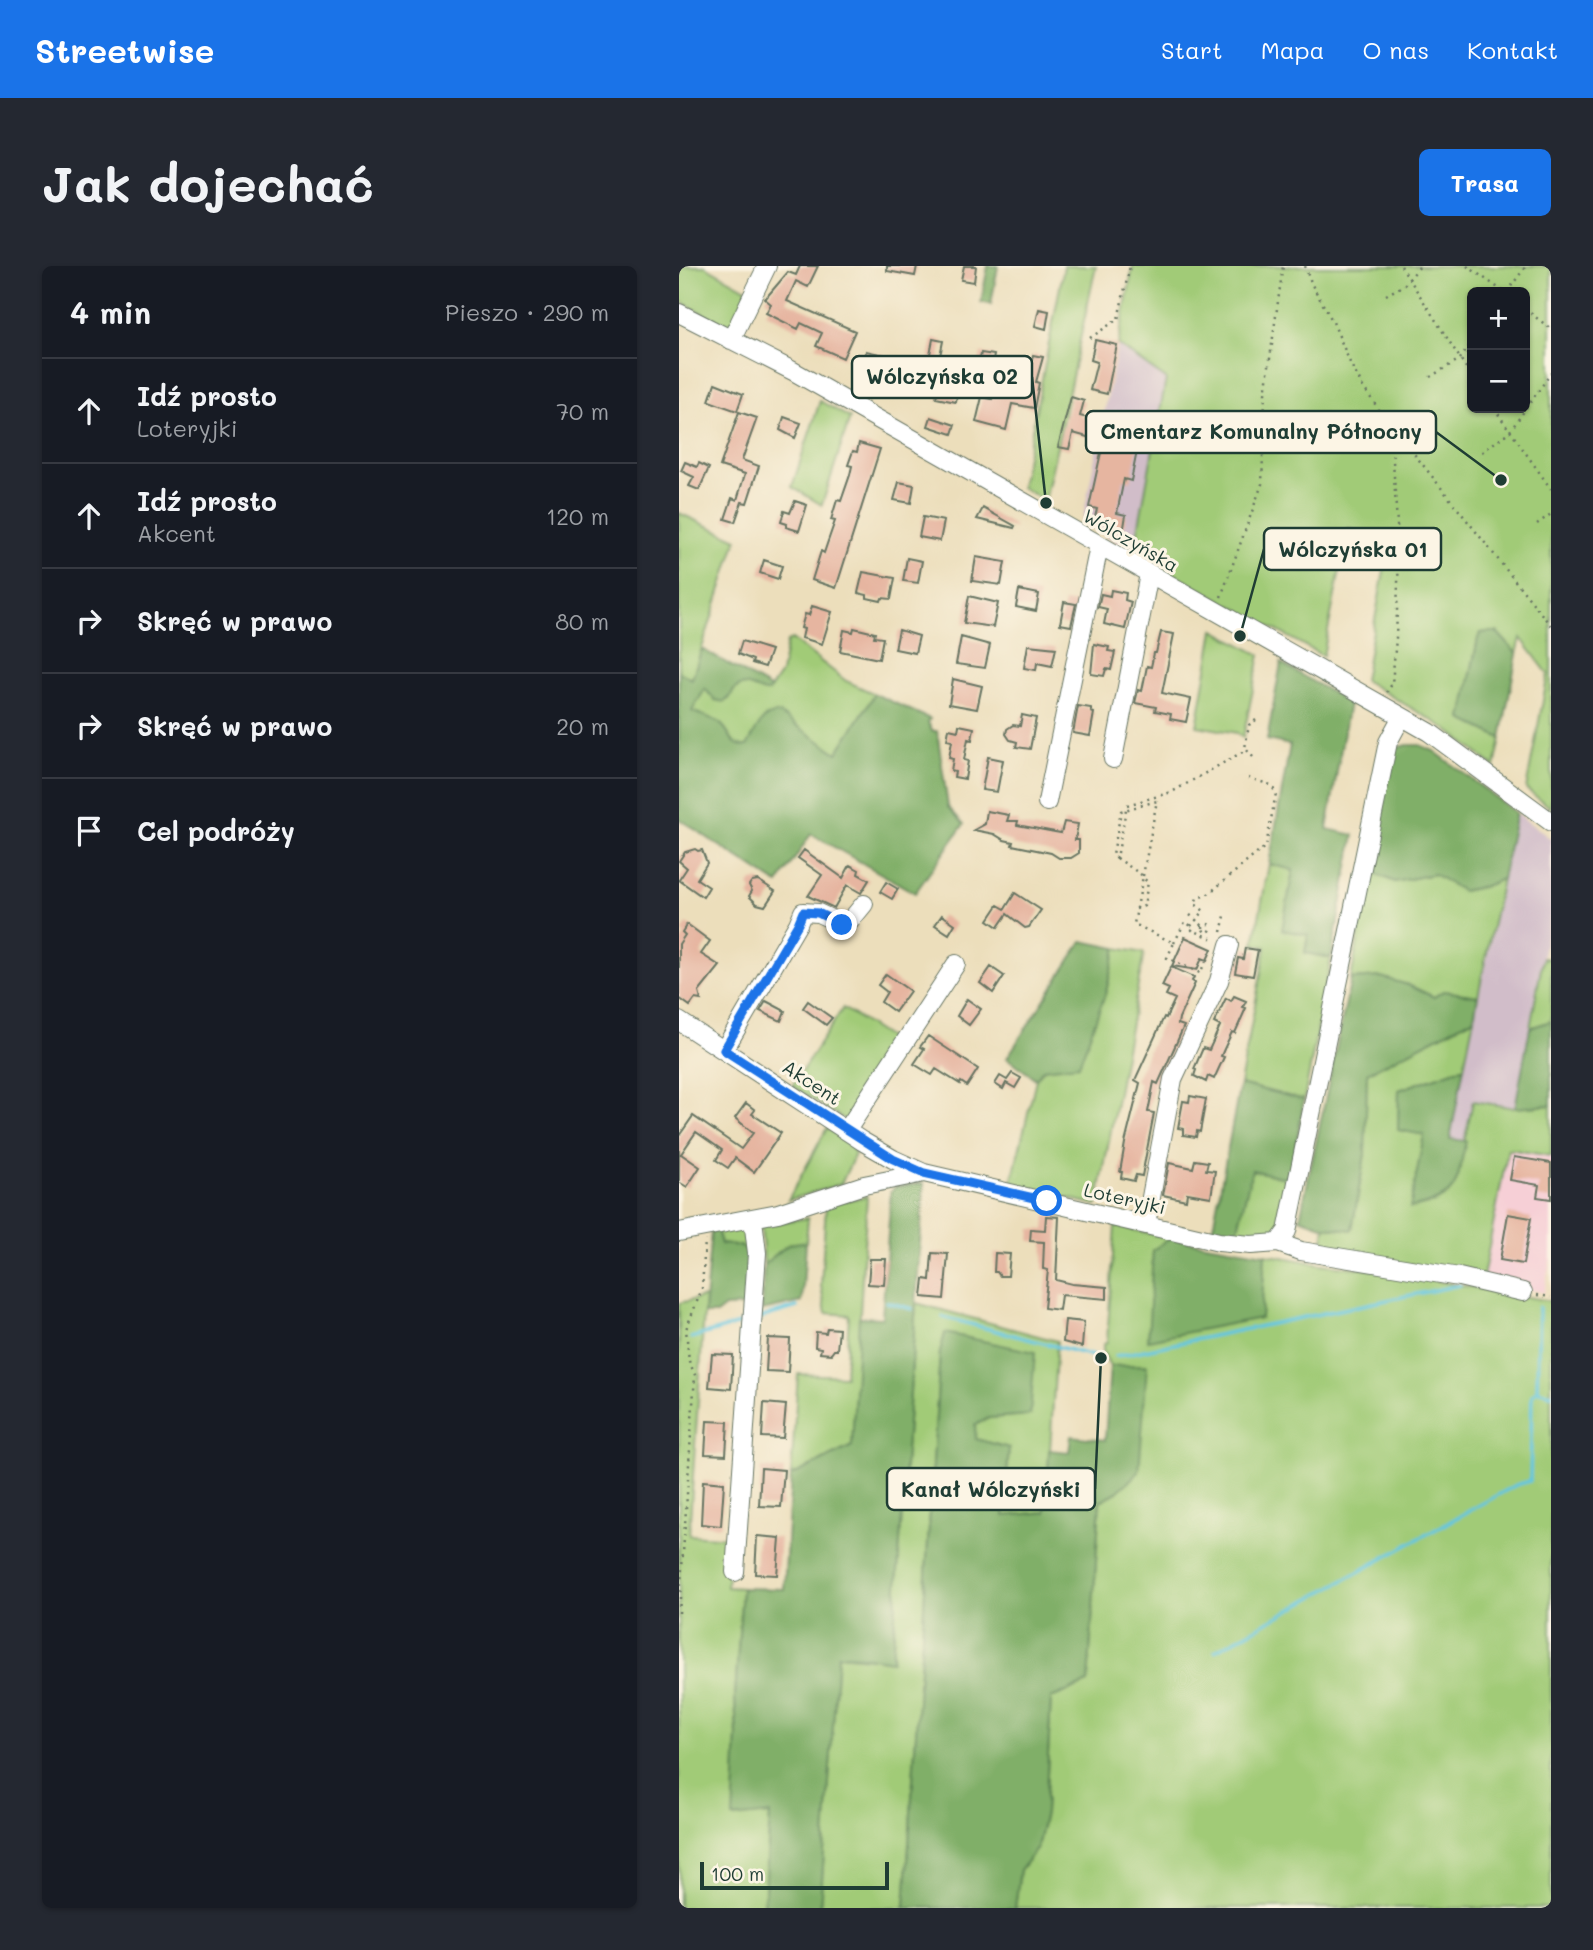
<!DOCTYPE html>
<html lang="pl">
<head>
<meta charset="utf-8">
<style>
	:root { --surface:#171b24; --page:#242831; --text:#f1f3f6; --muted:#9ea1a6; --line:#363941; --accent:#1a73e8 }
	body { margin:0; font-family:Mali,sans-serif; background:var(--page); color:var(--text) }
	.controls { position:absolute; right:21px; top:21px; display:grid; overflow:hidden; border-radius:10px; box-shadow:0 2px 5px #0004 }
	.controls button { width:63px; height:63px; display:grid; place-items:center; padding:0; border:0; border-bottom:2px solid var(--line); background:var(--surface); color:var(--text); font:35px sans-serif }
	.scale { position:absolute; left:21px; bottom:18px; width:189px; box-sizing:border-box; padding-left:7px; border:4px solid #1f3d34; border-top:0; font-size:19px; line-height:24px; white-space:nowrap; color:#1f3d34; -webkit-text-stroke:5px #fcf5e5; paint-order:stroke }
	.stop { position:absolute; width:21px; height:21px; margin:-16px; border:5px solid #1a73e8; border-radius:50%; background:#fff }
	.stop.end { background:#1a73e8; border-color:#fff; box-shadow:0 2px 7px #0008 }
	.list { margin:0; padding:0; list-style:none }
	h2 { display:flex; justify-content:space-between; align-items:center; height:91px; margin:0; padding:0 28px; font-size:30px }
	h2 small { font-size:23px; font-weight:400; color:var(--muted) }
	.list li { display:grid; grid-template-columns:46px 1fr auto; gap:21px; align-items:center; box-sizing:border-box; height:105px; padding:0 28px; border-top:2px solid var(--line) }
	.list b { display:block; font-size:26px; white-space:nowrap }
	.list p { margin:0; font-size:23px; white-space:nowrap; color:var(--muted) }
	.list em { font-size:23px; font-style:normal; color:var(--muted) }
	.icon { flex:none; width:38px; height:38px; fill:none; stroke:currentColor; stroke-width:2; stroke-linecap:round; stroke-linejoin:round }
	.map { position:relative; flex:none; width:872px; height:1642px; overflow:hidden; border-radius:10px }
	header { display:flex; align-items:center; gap:42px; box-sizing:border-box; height:98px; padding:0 35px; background:var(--accent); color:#fff }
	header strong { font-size:33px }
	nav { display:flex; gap:38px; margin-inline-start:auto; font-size:24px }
	.intro { display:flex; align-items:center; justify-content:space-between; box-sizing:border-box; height:168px; padding:0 42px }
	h1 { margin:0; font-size:49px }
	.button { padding:18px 32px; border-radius:10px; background:var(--accent); color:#fff; font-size:24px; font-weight:700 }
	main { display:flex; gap:42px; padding:0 42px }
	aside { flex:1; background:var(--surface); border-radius:10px; box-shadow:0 2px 5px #0004 }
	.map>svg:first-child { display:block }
	.built { fill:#f6cfd6 }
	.industrial { fill:#d1bdc9 }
	.green { fill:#a1cb77; stroke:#608456; stroke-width:2; fill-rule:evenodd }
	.forest { fill:#80af68; stroke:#50764e; stroke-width:2 }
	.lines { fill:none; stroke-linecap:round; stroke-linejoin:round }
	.stream { stroke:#62c6e0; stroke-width:3.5 }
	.building { fill:#e6b5a0 }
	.minor-casing { stroke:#677563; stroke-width:20 }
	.path { stroke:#677563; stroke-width:2.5; stroke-dasharray:2 5; stroke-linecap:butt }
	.minor { stroke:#fff; stroke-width:18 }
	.route { stroke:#1a73e8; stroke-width:9 }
	.labels { text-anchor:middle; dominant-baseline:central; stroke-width:6; stroke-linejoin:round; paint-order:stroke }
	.street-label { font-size:19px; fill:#1f3d34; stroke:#fcf5e5 }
	.leader { fill:none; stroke:#1f3d34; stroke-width:2.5 }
	.callout-dot { fill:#1f3d34; stroke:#fcf5e5; stroke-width:2.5 }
	.callout { fill:#fcf5e5; stroke:#1f3d34; stroke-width:2.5 }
	.callout-label { font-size:21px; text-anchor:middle; font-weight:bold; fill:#1f3d34 }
</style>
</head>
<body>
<header>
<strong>Streetwise</strong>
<nav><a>Start</a><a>Mapa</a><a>O nas</a><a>Kontakt</a></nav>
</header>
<div class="intro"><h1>Jak dojechać</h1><a class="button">Trasa</a></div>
<main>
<aside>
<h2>4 min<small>Pieszo · 290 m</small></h2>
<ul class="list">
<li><svg class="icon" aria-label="ahead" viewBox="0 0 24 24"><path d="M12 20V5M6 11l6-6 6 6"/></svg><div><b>Idź prosto</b><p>Loteryjki</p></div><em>70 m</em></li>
<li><svg class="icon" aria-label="ahead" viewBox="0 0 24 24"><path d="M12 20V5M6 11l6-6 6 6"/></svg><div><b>Idź prosto</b><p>Akcent</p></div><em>120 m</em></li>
<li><svg class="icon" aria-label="right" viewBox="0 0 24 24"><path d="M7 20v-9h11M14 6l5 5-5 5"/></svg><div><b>Skręć w prawo</b></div><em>80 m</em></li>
<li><svg class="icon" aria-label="right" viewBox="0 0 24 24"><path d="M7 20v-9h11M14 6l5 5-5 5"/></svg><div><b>Skręć w prawo</b></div><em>20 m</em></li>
<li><svg class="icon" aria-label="arrive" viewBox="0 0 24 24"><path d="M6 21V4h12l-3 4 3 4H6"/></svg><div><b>Cel podróży</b></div></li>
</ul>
</aside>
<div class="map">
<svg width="872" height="1642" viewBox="0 0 872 1642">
	<rect width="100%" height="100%" fill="#fcf5e5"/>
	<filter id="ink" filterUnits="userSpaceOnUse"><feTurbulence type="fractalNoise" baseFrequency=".0143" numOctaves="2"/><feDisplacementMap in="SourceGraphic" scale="14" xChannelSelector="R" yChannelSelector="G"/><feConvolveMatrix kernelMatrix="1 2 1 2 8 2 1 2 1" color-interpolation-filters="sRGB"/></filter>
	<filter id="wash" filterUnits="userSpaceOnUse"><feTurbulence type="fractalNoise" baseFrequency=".00686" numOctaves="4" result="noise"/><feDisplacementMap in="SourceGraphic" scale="28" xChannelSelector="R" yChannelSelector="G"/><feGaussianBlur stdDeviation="1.57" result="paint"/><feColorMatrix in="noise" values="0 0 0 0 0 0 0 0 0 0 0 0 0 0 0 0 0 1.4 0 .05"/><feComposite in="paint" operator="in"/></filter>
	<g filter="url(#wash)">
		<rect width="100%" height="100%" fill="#ecdebb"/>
		<path class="built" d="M829,883L872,890V992L865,1027L804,1011Z"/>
		<path class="industrial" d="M439,79L487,112L455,286L403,256Z
			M837,547L872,573V646L836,842L794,835L787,875L771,874Z"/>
		<path class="green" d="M0,0H26L69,24L52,62L0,35Z
			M385,0H417L366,235L342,221Z
			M454,0H872V542L847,523L869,408L842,372L838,388L818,366L802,367L799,372L783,453L822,472L816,501L766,462L685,414L711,272L669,263L644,390L455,286L487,113L439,79ZM793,26H846V142H793Z
			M141,135L171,152L143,239L113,221Z
			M0,247L58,273L13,413L0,406Z
			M535,364L581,389L564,472L558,467L518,460Z
			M113,373L167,415L196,428L158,487L131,470L87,450L68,480C52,481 53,469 44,460C37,453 22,449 12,446L26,422L36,434L50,433L55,424L64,418L89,426L102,407L108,376Z
			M590,598L615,604L629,669L626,687L652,692L625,834L561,818L587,681L575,678Z
			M691,606L716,616L755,608L783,625L803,621L823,613L799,730L764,725L755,731L729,719L702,711L672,713Z
			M437,682L465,687L418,939L332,919L357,813L427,726Z
			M864,692L872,693V755L851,762Z
			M164,742L219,778L168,855L113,820Z
			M795,752L785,801L720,824L719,864L745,868L732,942C751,938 766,936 776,918L794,835L836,842L872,839V890L829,883L804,1011L643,983L646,961L673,963L686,888L688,807Z
			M148,862L169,877L176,888L162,918L109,934Z
			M572,904L611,913L602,958L585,972L557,970Z
			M188,930L173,1180L112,1210L119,1108L166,1110L170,1049L147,1047L142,1020L147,939Z
			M129,952L127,977L110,978L85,998L82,959Z
			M67,960L70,987L42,977L38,964Z
			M436,960L491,972L474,984L470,1073L582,1052L586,988L642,998L696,1004L872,1035V1642H336L341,1604L358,1582L366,1547L372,1432L409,1417L421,1235L438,1226L467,1099L431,1100L424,1086V1079L428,1076Z
			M26,1031L10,1269L52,1272L48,1321L63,1322L56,1430L58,1470L55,1552L91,1547L85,1642H0V1037Z
			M237,1037L378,1075L367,1246L325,1250L330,1182L296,1173V1158L310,1152L351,1149L261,1086L226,1642H141L159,1389L213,1394Z"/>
		<path class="forest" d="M309,0H319L312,38L302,36Z
			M808,366H818L838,388L822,472L783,453L799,372L802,367Z
			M23,383L91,422L89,426H86C77,424 65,415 57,422C52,427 52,432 45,436L36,434L26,423L13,445C21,449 31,451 39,456C52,464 50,481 68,480C76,467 83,445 101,448L158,487L196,428L251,453L249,456L253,465H258L269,541L285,558L236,627L132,568L99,618L0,553V406L13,413Z
			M602,397L670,437L648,563L675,569L652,692L626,687L629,669L603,664L614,604L590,598L611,479L588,474Z
			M728,479H741L755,485L837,547L823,613L803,621L783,625L755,608L716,616L691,606L712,483Z
			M403,675L437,682L427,726L400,799L364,803L357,813L328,792Z
			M702,711L729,719L755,731L764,725L799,730L795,752L688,807L686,888L673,964L646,961L621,952L672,713Z
			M872,755V839L836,842L851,762Z
			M785,801L771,873L787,875C776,921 782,931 731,942L745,869L719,864L720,824Z
			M561,818L625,834L611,913L573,904L557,970L533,966Z
			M245,917L213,1395L181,1390L159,1389L141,1642H85L91,1548L54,1552L58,1470L56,1430L63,1322L105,1323L112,1210L173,1180L180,1051L203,1052L212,926L216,921Z
			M38,964L42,978L62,980L70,987L67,1040L46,1041L37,1048H25L32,965Z
			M491,972L586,988L582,1052L469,1074L474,984Z
			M122,976L127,977L123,1036L83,1045L85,998L110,978Z
			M266,1067L356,1086L351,1149L310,1152L296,1159L297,1173L330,1182L325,1250L367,1246L370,1184L390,1186L392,1170L426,1174L431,1100L468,1099L460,1206L438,1226L421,1235L409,1417L372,1432L366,1547L358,1582L341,1604L336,1642H226L261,1086Z"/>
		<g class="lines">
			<path class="stream" d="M208,1036L233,1043
				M264,1051L422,1092
				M81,1052L118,1041
				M12,1072L67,1056
				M437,1090L781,1019
				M858,1124L872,1128
				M536,1385L837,1219L851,1215L853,1129L858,1124L860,1041"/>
		</g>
		<g id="blocks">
			<path class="building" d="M121,0H139L129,21L117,15L108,35L176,65L164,92L137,80L143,67L122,57L119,63L87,47L92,38L86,33L109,6L117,9Z
				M208,0H238L236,10L208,5Z
				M285,0H297L295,16L282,14Z
				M360,43L370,45L367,63L356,60Z
				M254,73L264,75L260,95L250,93Z
				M416,74L438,79L428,128L411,124L418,96L412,94Z
				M187,85L205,89L200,111L183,108Z
				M302,87L315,89L311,109L298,106Z
				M354,89L364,91L357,116L360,117L355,142L333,138L327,164L297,156L303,131L313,133L321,105L348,111Z
				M262,108L281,112L277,136L257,132Z
				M36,117L64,128L58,145L30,135Z
				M392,131L405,135L401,150L416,154L412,172L394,167L390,183L379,181Z
				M60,146L78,152L63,194L80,200L68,237L63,236L56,256L46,253L53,232L58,234L66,208L41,200Z
				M105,151L122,157L116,172L101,164Z
				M252,151L276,159L273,168L249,160Z
				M425,173L459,180L452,215L445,213L438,247L447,249L445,261L442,264L416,251L418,243L410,241Z
				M180,177L201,183L157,322L133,314L142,285L145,287L148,278L156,255L152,254L158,234L162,235L171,209L173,200L169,199L174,185L178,186Z
				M6,196L18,201L20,197L30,202L20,224L10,220L15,211L2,205Z
				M220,216L235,219L232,237L215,234Z
				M116,235L128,239L120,265L107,261L108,258L102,256L105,245L111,247Z
				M304,242L336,260L335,262L298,253Z
				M244,251L265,255L261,275L240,271Z
				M297,291L326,296L322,319L293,315Z
				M228,292L243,295L239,317L224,315Z
				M85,294L103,300L99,313L81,307Z
				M184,306L216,312L212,333L203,332L202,335L188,332V329L179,327Z
				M340,324L360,328L357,345L337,341Z
				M432,324L447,327L446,334L452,336L446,363L425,358L428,343L419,341L422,328L431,330Z
				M290,330L319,337L314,361L285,357Z
				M385,336L397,338L392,360L381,358Z
				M133,340L153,346L143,378L123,372L125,363L122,362L126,348L130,349Z
				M175,362L196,367L195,371L204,372L200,393L161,385L165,364L174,366Z
				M220,364L240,370L236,387L216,383Z
				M482,366L495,368L483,427L512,433L507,456L491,453L492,448L476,445L477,441L456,437L459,424L463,425L468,400L472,401L475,387H477Z
				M282,371L311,379L306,402L277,398Z
				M63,375L92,384L86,401L73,397L74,394L59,388Z
				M415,378L430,381L429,385L436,386L432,404L427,403L425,410L412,408Z
				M349,379L377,382L373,400L358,397L357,404L345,402Z
				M274,413L303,420L298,443L270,438Z
				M399,440L412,442V446L415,447L411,470L394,467Z
				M343,449L357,452L351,483L337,481L338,476L331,474L327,468L328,463L334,459L341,460Z
				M280,459L295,462L293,474L289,473L287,483L285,494L289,495L286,513L275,511L276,506L272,505L274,493L270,492L273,475L268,474L270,463L279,465Z
				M309,491L324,494L318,526L303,524Z
				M308,545L330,549L328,555H339L338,559L376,566L382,567L385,556L399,558L396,574H400V587L392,592H380L372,587L333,579L334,576L325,574L315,568L295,564L306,558Z
				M16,583L19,585L23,584L28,597L18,613L30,621L24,631L0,614L8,602L0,595L6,586Z
				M125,584L164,612L171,599L180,604L179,608L190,614L182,627L168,619L155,642L129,630L143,609L119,592Z
				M79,614L96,625L86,640L78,638L70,630L73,625L70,619L73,615Z
				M207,616L219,623L213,633L201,626Z
				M336,627L362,644L350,661L346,662L328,648L319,661L309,654L319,639L326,643Z
				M263,649L276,658L270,668L256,659Z
				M8,658L31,675L22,688L41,700L20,726L22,734L16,733L11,740L0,732V678L6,669L3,666Z
				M506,671L533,683L528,694L523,692L518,704L493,700Z
				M566,682L579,684L574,710L556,707L559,692L564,693Z
				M312,701L325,710L314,727L301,717Z
				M492,701L515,711L513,715L516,717L500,752L499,758L505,760L479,818L475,816L469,846L475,847L463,910L457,909L455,915L442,912L443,906H441L446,877L461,817L456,814L485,751L487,752L496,733L487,729L490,723L483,720Z
				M207,708L231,725L216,746L202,736L208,726L199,719Z
				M555,730L567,735L564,741L567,742L556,767L553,766L545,783L542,790L545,791L535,813L529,810L527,816L515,810L517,804L515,803L524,782L530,784L536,771L541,760L535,757L547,732L552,735Z
				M288,733L302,743L290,759L278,750Z
				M87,735L106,745L102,755L81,745Z
				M129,735L153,752L147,759L124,742Z
				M249,770L299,803L288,820L282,816L281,818L257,803L253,809L235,798L245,783L241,781Z
				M333,807L342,812L336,822L327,817L324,823L316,818L321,810L328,814Z
				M511,830L527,833L521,866L518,865L517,871L504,869L505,863L499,862L504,835L510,836Z
				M67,837L76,844L73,848L102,867L75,906L56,892L49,902L37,894L43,884L17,866L2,888L21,901L8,921L0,916V870L14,850L62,883L74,867L56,852Z
				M835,891L872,897V933L858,931L860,919L831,914Z
				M516,894L529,896L527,904L536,905L532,931L508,927L507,934L484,929L490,897L514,902Z
				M829,948L852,952L844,998L821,994Z
				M367,950L380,951L377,1014L393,1018L428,1021V1033L382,1029L380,1044L365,1042L369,1004L364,1003L365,976L351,975L352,963L366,964Z
				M253,987L269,988L265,1033L243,1031L245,1013L251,1014Z
				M316,987L331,988L329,1010H321L318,1006H315Z
				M191,993H207L205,1019L189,1018Z
				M386,1054L405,1056L403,1081L384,1076Z
				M148,1062L160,1063L158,1084H155L152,1088L141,1087L142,1082L136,1081L137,1066L147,1067Z
				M89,1072L111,1073L109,1106L87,1105Z
				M33,1088L54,1089L52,1123L30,1121Z
				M85,1137L107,1139L104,1172L83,1171Z
				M28,1155L49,1156L47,1189L26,1188Z
				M82,1202L105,1204L102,1241L80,1240Z
				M24,1215L45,1217L42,1260L22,1258Z
				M78,1270L101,1272L98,1309L76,1308Z"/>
		</g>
	</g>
	<g filter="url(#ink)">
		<use href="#blocks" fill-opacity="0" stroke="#677563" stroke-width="2"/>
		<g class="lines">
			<defs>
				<path id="minor" d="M0,47L114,105L750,466L872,556
					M52,74L88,0
					M434,493L470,308
					M368,536L420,280
					M0,755L183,875L214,893L245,907
					M45,784L119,658L124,646L139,647L167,660L185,638
					M168,864L277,698
					M467,958L494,813L540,715L550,679
					M0,966L99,947L185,919L245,907L540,976L572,979L599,977L622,985L780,1011L844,1026
					M599,977L608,965L709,476L722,452
					M56,1306L78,987L74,953"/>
			</defs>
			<use href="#minor" class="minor-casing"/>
			<path class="path" d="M626,0L633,19L654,56L672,99L684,121L703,148L713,179L720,290L717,372L713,418L708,426
				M722,0L793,111
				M788,0L825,26
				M828,26L847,0
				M707,29L725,19L741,0
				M846,43L872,63
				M411,72L439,53L451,0
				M751,111L781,93L793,76
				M815,142L872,223
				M705,150L872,360
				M803,186L831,165L872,107
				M858,258L872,248
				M542,331L583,218L586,128L604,0
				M574,491L566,482L570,459L577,454
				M438,592L434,588L442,545L478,535
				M464,610L478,534
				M457,643L465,640L469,616L464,612
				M511,649L524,660
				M524 662a4 4 0 1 1 8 0a4 4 0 1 1-8 0Z
				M512,660L525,645L516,638L518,632L528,629L587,580L597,527L592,519L570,512
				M542,666L546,650
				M495,677L506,656L514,661L513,664L537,674
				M527,695L521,707L488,692L495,677L455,658L464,610L438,592L447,543L448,539L493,526L567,484
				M858,1029L872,1031
				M0,1347L16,1109L10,1095L7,1063L23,1023L26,974"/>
			<use href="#minor" class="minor"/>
		</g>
	</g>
	<g class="lines" filter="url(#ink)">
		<path class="route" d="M163,659L139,647L124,646L119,658L45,784L214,893L245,907L368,935"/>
	</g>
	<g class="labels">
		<g class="street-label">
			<text transform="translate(452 274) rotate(30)">Wólczyńska</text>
			<text transform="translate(133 816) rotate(33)">Akcent</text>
			<text transform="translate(446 932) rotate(13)">Loteryjki</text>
		</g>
	</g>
	<path class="leader" d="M367 237L353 111M822 214L757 166M561 370L585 283M422 1092L416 1223"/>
	<g class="callout-dot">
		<circle cx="367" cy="237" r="7"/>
		<circle cx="822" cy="214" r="7"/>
		<circle cx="561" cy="370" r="7"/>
		<circle cx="422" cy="1092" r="7"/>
	</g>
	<g class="callout">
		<rect x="173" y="90" width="180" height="42" rx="7"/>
		<rect x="407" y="145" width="350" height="42" rx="7"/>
		<rect x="585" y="262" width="177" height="42" rx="7"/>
		<rect x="208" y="1202" width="208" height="42" rx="7"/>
	</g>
	<g class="callout-label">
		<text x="263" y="118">Wólczyńska 02</text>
		<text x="582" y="173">Cmentarz Komunalny Północny</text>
		<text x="674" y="291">Wólczyńska 01</text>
		<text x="312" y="1231">Kanał Wólczyński</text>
	</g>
</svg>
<div class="controls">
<button>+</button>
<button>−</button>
</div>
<div class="scale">100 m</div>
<div class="stop" style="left:368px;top:935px"></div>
<div class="stop end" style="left:163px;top:659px"></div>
</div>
</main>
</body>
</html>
